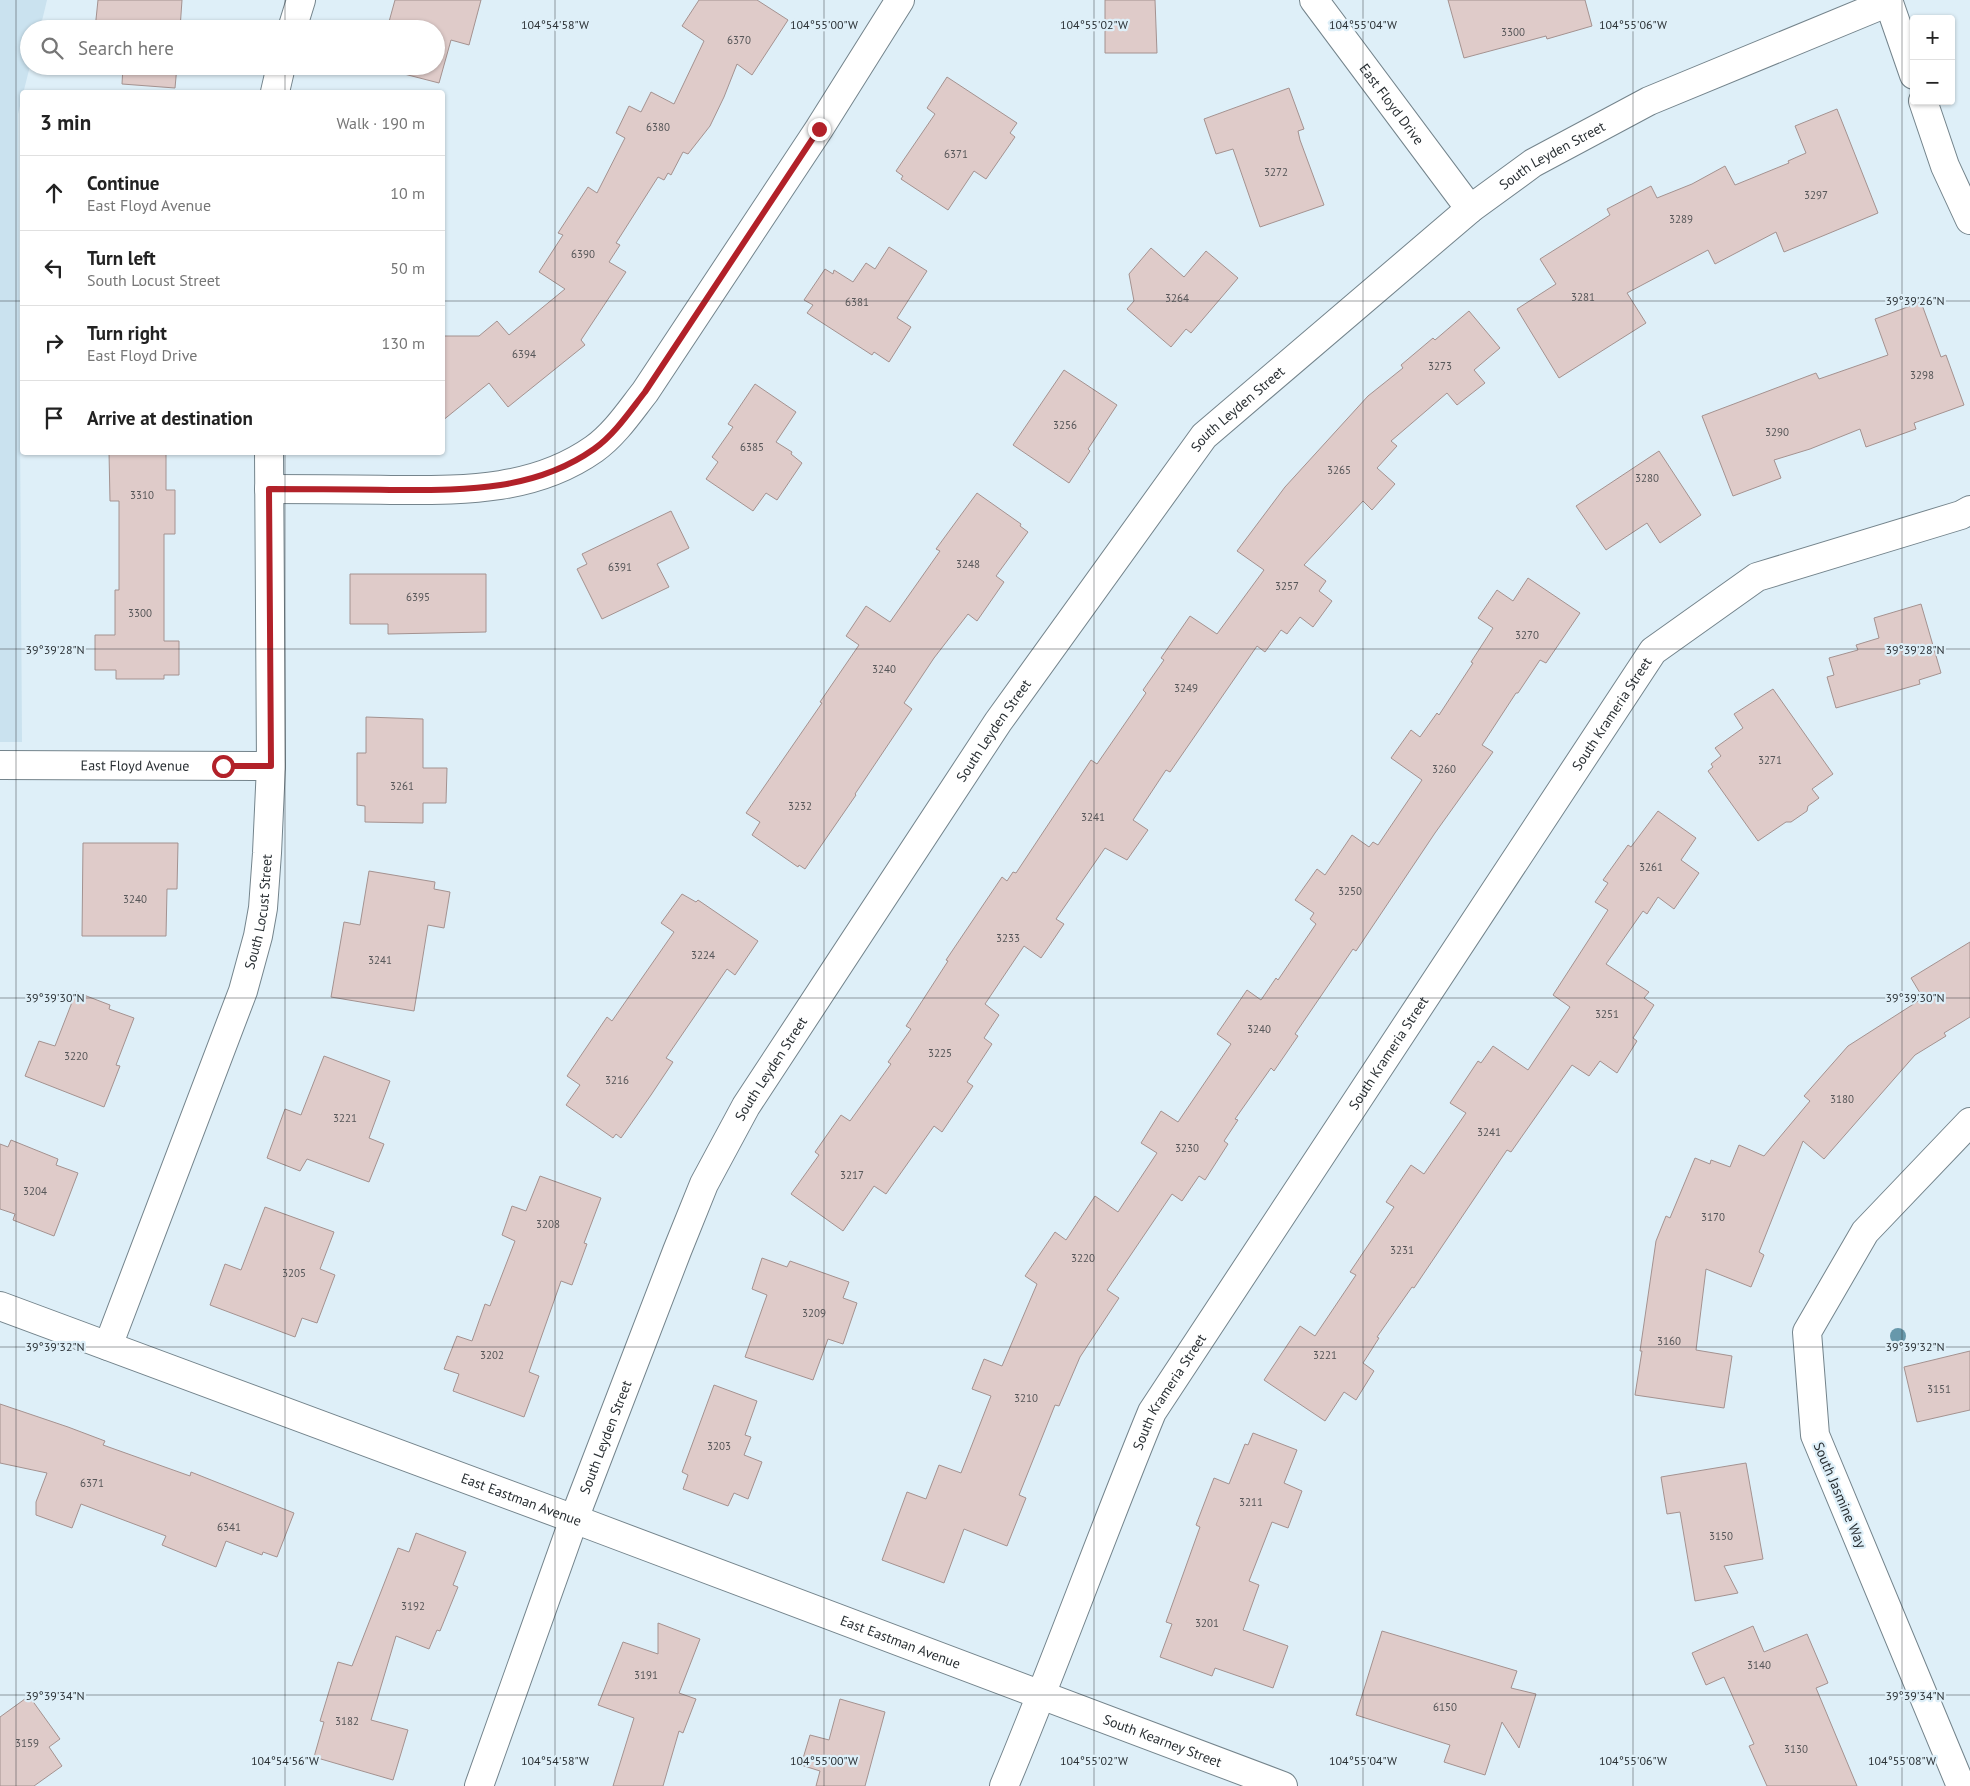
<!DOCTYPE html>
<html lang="en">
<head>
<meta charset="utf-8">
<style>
	:root { --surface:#fff; --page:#f6f6f6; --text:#222; --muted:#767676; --line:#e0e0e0 }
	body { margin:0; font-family:"PT Sans",sans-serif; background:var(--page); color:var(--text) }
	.controls { position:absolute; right:15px; top:15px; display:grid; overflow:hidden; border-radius:5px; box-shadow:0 1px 4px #0004 }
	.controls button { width:45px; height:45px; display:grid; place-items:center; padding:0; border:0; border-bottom:1px solid var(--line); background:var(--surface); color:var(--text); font:25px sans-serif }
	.stop { position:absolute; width:15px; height:15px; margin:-11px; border:4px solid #b22129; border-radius:50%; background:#fff }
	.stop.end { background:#b22129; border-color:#fff; box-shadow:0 1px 5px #0008 }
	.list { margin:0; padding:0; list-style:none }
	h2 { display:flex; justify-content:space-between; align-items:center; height:65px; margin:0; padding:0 20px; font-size:21px }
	h2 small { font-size:16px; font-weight:400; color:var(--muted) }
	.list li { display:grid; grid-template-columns:32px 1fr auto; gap:15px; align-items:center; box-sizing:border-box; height:75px; padding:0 20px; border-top:1px solid var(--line) }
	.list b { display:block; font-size:19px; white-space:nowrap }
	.list p { margin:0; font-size:16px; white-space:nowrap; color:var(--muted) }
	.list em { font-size:16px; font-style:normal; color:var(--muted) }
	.icon { flex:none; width:28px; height:28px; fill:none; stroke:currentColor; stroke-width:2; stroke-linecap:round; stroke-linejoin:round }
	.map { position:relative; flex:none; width:1970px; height:1786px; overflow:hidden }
	.search { position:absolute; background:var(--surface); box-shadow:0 1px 4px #0004; left:20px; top:20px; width:425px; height:55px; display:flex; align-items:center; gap:12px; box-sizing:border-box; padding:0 18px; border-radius:28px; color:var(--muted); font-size:19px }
	.panel { position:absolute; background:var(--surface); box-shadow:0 1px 4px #0004; left:20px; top:90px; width:425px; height:365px; border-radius:5px }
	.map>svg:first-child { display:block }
	.built { fill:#cae2ef }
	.building { fill:#dfcbc9; stroke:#a49290 }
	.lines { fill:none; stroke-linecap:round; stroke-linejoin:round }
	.minor-casing { stroke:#74848c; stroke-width:30 }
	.minor { stroke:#fff; stroke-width:28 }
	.tree { fill:#6798ab }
	.route { stroke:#b22129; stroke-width:6 }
	.ticks { fill:none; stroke:#292f33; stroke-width:1; stroke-opacity:0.45 }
	.labels { text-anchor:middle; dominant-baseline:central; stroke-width:4.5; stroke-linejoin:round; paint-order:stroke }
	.number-label { font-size:11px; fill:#565658 }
	.street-label { font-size:14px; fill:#292f33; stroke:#deeff8 }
	.ticks-label { font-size:12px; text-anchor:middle; fill:#292f33; stroke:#deeff8; stroke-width:4.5; stroke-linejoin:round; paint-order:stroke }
</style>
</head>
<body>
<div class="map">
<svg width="1970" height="1786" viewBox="0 0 1970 1786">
	<rect width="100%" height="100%" fill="#deeff8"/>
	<path class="built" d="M0,0H47L40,29H29V66H30L18,114L22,742H0Z"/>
	<path class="building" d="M98,0H182L180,29H95Z
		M395,0H481L469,45L451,40L439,83L377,67L436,66V29H387Z
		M699,0H757L788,20L752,75L737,64L724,97L710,126L688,154L683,152L671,175L668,173L664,180L658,177L616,243L620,245L609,262L626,272L581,340L585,345L508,407L489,383L442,421V336H479L497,321L509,335L565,289L539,272L563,235L558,233L588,187L597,193L625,138L616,133L629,106L641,112L651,92L674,104L704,41L682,26Z
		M1105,0H1155L1157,53H1105Z
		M1448,0H1585L1592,26L1547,39L1546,36L1464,58Z
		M123,66H177L175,88L122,84Z
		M947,77L1017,123L1010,133L1015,137L986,179L974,171L948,210L901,179L903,176L896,171L935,114L927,108Z
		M1289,88L1304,129L1298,131L1300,140L1324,205L1260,227L1233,149L1216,154L1204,119Z
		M1837,109L1878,213L1784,252L1776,232L1715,264L1708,250L1627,293L1646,323L1559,378L1517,309L1556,284L1540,259L1610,215L1607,209L1651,186L1657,198L1692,184L1725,166L1735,185L1789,163L1788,161L1806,153L1795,126Z
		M889,247L927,271L897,318L911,327L889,362L874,352L872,355L807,313L813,305L804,300L825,269L833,274L834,270L853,282L866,263L875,269Z
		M1151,248L1184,277L1206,251L1238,278L1191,333L1186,329L1171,347L1127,309L1134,301L1129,274Z
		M1921,302L1941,357L1946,355L1964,405L1914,423L1916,429L1866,447L1860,429L1810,449L1774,460L1781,478L1733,496L1702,416L1816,373L1819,379L1888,355L1875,319Z
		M1469,311L1500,348L1474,370L1485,383L1457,405L1447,393L1391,441L1397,446L1377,468L1395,484L1372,510L1363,501L1304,565L1326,581L1319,591L1332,601L1313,627L1300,617L1287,634L1281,630L1265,652L1257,646L1170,772L1166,770L1133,820L1148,830L1127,860L1105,848L1056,919L1064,924L1041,958L1024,946L985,1004L999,1015L984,1038L992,1044L967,1082L973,1086L942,1132L934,1126L886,1194L874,1186L843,1231L791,1194L819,1155L815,1152L841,1115L850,1121L891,1064L888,1062L911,1029L906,1026L948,961L946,960L1002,877L1007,881L1013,872L1016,873L1091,760L1097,764L1146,693L1143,690L1164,660L1161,658L1190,616L1217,634L1264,570L1237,551L1285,487L1368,396L1403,368L1401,365L1433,338L1435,340Z
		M1064,370L1117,405L1088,449L1090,451L1069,483L1013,445Z
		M755,384L796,412L776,442L792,452L791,454L802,463L777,500L766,493L753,511L706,479L718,462L712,457L733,427L728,424Z
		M1659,451L1701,515L1660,543L1647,523L1606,550L1576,506Z
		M109,452H166V490H175V534H164V641H179V675H164V679H116V670H95V635H115V590H119V501H110Z
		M977,493L1021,524L1020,526L1028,532L996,576L1004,582L977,621L968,614L934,658L904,703L912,709L855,794L856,795L805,869L799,865L798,867L752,835L760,822L746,813L822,703L820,702L859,645L846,636L866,606L890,622L940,551L936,549Z
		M671,511L689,548L657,564L669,587L602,619L577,569L587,564L582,554Z
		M350,574H486V632L388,634V624H350Z
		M1528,578L1580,613L1546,663L1540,660L1518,693H1516L1482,745L1493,752L1435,833L1356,951L1353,949L1295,1034L1298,1036L1274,1071L1271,1068L1235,1119L1238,1120L1224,1141L1228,1144L1205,1180L1199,1176L1182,1201L1172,1194L1107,1290L1119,1298L1080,1357L1059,1406L1055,1405L1019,1495L1026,1498L1007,1546L964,1529L944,1583L882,1560L907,1492L926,1499L939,1465L961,1473L991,1396L972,1389L984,1359L1002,1366L1037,1284L1025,1276L1055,1232L1066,1240L1095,1196L1118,1212L1157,1153L1141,1143L1161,1111L1178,1122L1231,1044L1217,1034L1247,990L1261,1000L1276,978L1278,980L1316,924L1310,919L1314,913L1295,900L1317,869L1325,875L1352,835L1369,847L1373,842L1378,845L1422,780L1391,758L1411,730L1420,737L1437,713L1439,715L1473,663L1471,662L1493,628L1478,618L1497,590L1513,601Z
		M1921,604L1941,673L1919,680L1920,684L1836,708L1827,677L1834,675L1829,658L1858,650L1856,645L1879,638L1874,618Z
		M1773,689L1833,774L1812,789L1819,798L1808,806L1807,811L1791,822H1786L1758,841L1708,771L1713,767L1711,764L1721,756L1715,748L1743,728L1734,714Z
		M366,717L423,719V768H447L446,803H423V823L365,822V806L357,805V753H366Z
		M1658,811L1696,838L1681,860L1699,873L1674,909L1658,897L1647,914L1643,911L1606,964L1649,992L1644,998L1654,1005L1633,1038L1637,1041L1617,1073L1600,1061L1589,1076L1572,1065L1511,1152L1507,1150L1414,1288L1412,1287L1377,1337L1379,1338L1363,1363L1374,1371L1356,1400L1344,1392L1325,1421L1264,1380L1300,1326L1315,1336L1356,1275L1350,1272L1394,1207L1386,1202L1411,1165L1424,1174L1466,1113L1450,1103L1478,1061L1481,1063L1493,1046L1528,1070L1570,1007L1553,995L1608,910L1595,902L1608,883L1603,880L1628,845L1631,847Z
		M83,843H178L177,889H167L166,936H82Z
		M369,871L435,882L434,889L450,892L444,928L428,925L414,1011L331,997L344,922L360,925Z
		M682,894L696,902L698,900L758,941L735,975L727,969L666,1058L673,1062L651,1095L621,1138L616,1134L613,1138L566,1105L580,1085L567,1076L607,1017L612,1021L674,932L661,923Z
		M1970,942V1017L1944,1033L1946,1036L1915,1055L1824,1159L1803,1141L1759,1252L1764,1255L1751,1287L1706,1269L1696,1350L1732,1356L1724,1408L1635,1395L1642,1351H1640L1656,1241L1666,1216L1670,1218L1695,1158L1710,1164L1711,1160L1730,1167L1739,1145L1764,1156L1810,1101L1804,1096L1848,1046L1923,998L1911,978Z
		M76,992L110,1005L109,1009L134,1018L116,1065L120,1066L104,1107L25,1076L39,1041L55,1046Z
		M324,1056L390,1081L369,1138L384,1144L369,1182L307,1159L300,1171L267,1158L285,1109L301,1115Z
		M11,1140L58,1159L56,1165L78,1173L54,1236L13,1220L15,1214L0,1209V1144L8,1147Z
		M540,1176L601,1198L584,1243L587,1244L572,1285L561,1281L529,1372L539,1376L524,1417L453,1391L459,1374L444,1369L457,1336L472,1341L485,1304L490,1306L515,1241L502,1235L512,1206L526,1211Z
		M265,1207L334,1232L320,1269L335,1275L317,1323L302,1318L295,1337L210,1305L225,1264L241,1270Z
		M762,1258L787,1267L790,1261L849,1282L843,1298L857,1303L843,1344L828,1339L813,1380L745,1357L767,1295L752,1289Z
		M1970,1351V1410L1917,1422L1904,1367Z
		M714,1385L757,1401L745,1435L751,1437L744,1455L762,1462L748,1499L734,1493L728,1506L683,1489L688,1475L682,1472Z
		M0,1404L68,1427L105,1441L103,1445L190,1476L191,1472L294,1513L277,1557L263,1552L262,1555L226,1541L216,1567L162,1545L166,1536L81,1504L72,1528L36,1515V1502L47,1473L0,1463Z
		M1253,1433L1297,1450L1284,1483L1302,1491L1288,1528L1272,1522L1249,1581L1259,1585L1243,1630L1288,1646L1273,1688L1215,1668L1212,1676L1160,1657L1172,1624L1166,1622L1200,1527L1196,1525L1214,1478L1229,1484L1245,1444L1248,1445Z
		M1746,1463L1763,1559L1724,1566L1738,1593L1695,1601L1680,1512L1667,1514L1661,1477Z
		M416,1533L466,1552L453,1585L458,1587L440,1631L437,1630L429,1649L396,1636L371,1720L408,1730L393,1780L314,1757L324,1722L320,1721L338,1662L352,1666L398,1548L409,1552Z
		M658,1623L700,1639L679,1693L696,1699L683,1733L679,1731L663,1786H613L634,1718L598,1705L623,1642L658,1654Z
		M1753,1626L1764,1652L1807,1634L1828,1683L1816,1688L1857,1786H1767L1749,1746L1754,1744L1724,1677L1706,1685L1692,1653Z
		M1382,1631L1517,1671L1511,1688L1536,1694L1519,1748L1502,1722L1485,1775L1444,1762L1450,1745L1356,1715Z
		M29,1696L60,1739L49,1747L62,1766L34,1786H0V1717Z
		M840,1699L885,1712L865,1786H816L820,1771L801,1765L810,1735L829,1740Z"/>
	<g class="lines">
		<defs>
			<g id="minor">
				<path id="s1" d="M1314,0L1470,209"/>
				<path d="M1888,0L1914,75"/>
				<path d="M292,29L301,0"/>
				<path d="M275,92L281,66"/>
				<path d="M1923,101L1945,166L1970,220"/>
				<path d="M269,489C310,489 350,489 391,490C462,490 533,492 594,449C615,434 630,411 645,392L819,129L900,0"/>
				<path id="s2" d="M0,765L271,766"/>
				<path id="s3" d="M0,1306L574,1519L1283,1786"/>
				<path id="s4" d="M108,1346L243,991L258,936L263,908L267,853L271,766L269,452"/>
				<path id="s5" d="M479,1786L574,1519L677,1251L704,1184L746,1106L998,722L1204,436L1470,209L1533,163L1649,101L1889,2"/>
				<path id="s6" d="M1004,1786C1056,1662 1101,1536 1152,1412L1653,651L1757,577L1961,515L1970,510"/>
				<path d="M1961,1786L1815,1435L1807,1332L1865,1232L1970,1122"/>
			</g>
		</defs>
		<use href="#minor" class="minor-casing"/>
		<use href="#minor" class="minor"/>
	</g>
	<circle class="tree" cx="1898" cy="1336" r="8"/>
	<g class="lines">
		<path class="route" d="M223,766H271L269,489C310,489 350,489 390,490C462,490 533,492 594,449C615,434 630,411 645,392L819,129"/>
	</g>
	<path class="ticks" d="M16,0V1786M285,0V29M555,0V1786M824,0V1786M1094,0V1786M1363,0V1786M1633,0V1786M1902,0V1786M285,66V92M0,301H22M442,301H1970M285,452V1786M0,649H1970M0,998H1970M0,1347H1970M0,1695H1970"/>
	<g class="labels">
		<g class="number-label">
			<text x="1513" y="32">3300</text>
			<text x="739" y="40">6370</text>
			<text x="658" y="127">6380</text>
			<text x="956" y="154">6371</text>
			<text x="1276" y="172">3272</text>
			<text x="1816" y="195">3297</text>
			<text x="1681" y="219">3289</text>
			<text x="583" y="254">6390</text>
			<text x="1583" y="297">3281</text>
			<text x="1177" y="298">3264</text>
			<text x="857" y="302">6381</text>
			<text x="524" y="354">6394</text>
			<text x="1440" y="366">3273</text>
			<text x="1922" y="375">3298</text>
			<text x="1065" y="425">3256</text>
			<text x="1777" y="432">3290</text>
			<text x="752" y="447">6385</text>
			<text x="1339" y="470">3265</text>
			<text x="1647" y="478">3280</text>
			<text x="142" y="495">3310</text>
			<text x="968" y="564">3248</text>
			<text x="620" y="567">6391</text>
			<text x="1287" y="586">3257</text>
			<text x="418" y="597">6395</text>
			<text x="140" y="613">3300</text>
			<text x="1527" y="635">3270</text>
			<text x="884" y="669">3240</text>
			<text x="1186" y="688">3249</text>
			<text x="1770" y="760">3271</text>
			<text x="1444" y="769">3260</text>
			<text x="402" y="786">3261</text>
			<text x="800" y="806">3232</text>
			<text x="1093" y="817">3241</text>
			<text x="1651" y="867">3261</text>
			<text x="1350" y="891">3250</text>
			<text x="135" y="899">3240</text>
			<text x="1008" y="938">3233</text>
			<text x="703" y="955">3224</text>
			<text x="380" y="960">3241</text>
			<text x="1607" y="1014">3251</text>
			<text x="1259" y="1029">3240</text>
			<text x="940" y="1053">3225</text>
			<text x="76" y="1056">3220</text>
			<text x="617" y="1080">3216</text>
			<text x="1842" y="1099">3180</text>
			<text x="345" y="1118">3221</text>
			<text x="1489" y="1132">3241</text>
			<text x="1187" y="1148">3230</text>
			<text x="852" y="1175">3217</text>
			<text x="35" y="1191">3204</text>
			<text x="1713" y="1217">3170</text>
			<text x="548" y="1224">3208</text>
			<text x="1402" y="1250">3231</text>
			<text x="1083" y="1258">3220</text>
			<text x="294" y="1273">3205</text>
			<text x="814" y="1313">3209</text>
			<text x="1669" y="1341">3160</text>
			<text x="492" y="1355">3202</text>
			<text x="1325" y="1355">3221</text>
			<text x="1939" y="1389">3151</text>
			<text x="1026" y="1398">3210</text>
			<text x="719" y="1446">3203</text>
			<text x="92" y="1483">6371</text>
			<text x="1251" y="1502">3211</text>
			<text x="229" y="1527">6341</text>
			<text x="1721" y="1536">3150</text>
			<text x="413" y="1606">3192</text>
			<text x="1207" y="1623">3201</text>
			<text x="1759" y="1665">3140</text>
			<text x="646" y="1675">3191</text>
			<text x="1445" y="1707">6150</text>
			<text x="347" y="1721">3182</text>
			<text x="27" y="1743">3159</text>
			<text x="1796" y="1749">3130</text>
		</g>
		<g class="street-label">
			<text stroke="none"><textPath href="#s1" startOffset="130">East Floyd Drive</textPath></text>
			<text stroke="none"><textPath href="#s5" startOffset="1991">South Leyden Street</textPath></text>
			<text stroke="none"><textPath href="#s5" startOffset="1586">South Leyden Street</textPath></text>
			<text stroke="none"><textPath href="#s6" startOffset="1238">South Krameria Street</textPath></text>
			<text stroke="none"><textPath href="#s5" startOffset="1181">South Leyden Street</textPath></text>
			<text stroke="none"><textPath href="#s2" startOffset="135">East Floyd Avenue</textPath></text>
			<text stroke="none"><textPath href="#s4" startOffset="461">South Locust Street</textPath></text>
			<text stroke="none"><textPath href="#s6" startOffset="832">South Krameria Street</textPath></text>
			<text stroke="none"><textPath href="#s5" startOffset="776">South Leyden Street</textPath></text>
			<text stroke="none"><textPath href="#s6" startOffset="428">South Krameria Street</textPath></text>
			<text stroke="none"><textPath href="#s5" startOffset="371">South Leyden Street</textPath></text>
			<text transform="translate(1840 1495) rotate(67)">South Jasmine Way</text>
			<text stroke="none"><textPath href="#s3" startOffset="556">East Eastman Avenue</textPath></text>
			<text stroke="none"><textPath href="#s3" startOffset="961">East Eastman Avenue</textPath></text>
			<text stroke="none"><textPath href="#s3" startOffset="1241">South Kearney Street</textPath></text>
		</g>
	</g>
	<g class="ticks-label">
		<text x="555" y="29">104°54'58"W</text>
		<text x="824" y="29">104°55'00"W</text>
		<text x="1094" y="29">104°55'02"W</text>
		<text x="1363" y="29">104°55'04"W</text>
		<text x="1633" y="29">104°55'06"W</text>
		<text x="1915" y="305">39°39'26"N</text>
		<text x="1915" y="654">39°39'28"N</text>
		<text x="55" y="654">39°39'28"N</text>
		<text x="1915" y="1002">39°39'30"N</text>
		<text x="55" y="1002">39°39'30"N</text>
		<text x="55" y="1351">39°39'32"N</text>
		<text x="1915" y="1351">39°39'32"N</text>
		<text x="1915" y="1700">39°39'34"N</text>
		<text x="55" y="1700">39°39'34"N</text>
		<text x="285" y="1765">104°54'56"W</text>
		<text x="555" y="1765">104°54'58"W</text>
		<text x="824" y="1765">104°55'00"W</text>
		<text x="1094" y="1765">104°55'02"W</text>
		<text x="1363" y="1765">104°55'04"W</text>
		<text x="1633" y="1765">104°55'06"W</text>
		<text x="1902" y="1765">104°55'08"W</text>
	</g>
</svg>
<div class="controls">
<button>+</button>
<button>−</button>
</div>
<div class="stop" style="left:223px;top:766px"></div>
<div class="stop end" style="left:819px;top:129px"></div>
<div class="search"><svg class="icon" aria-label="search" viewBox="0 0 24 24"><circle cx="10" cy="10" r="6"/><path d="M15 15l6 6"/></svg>Search here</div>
<section class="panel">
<h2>3 min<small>Walk · 190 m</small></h2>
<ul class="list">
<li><svg class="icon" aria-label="ahead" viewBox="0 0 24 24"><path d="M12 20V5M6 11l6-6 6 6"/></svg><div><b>Continue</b><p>East Floyd Avenue</p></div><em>10 m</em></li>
<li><svg class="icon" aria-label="left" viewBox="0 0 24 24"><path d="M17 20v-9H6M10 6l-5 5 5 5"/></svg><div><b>Turn left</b><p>South Locust Street</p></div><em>50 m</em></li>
<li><svg class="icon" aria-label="right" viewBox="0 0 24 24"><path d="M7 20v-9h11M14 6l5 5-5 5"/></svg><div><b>Turn right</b><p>East Floyd Drive</p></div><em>130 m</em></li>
<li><svg class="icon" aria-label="arrive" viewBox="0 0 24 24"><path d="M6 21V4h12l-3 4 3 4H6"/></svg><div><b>Arrive at destination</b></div></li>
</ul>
</section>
</div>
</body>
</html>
